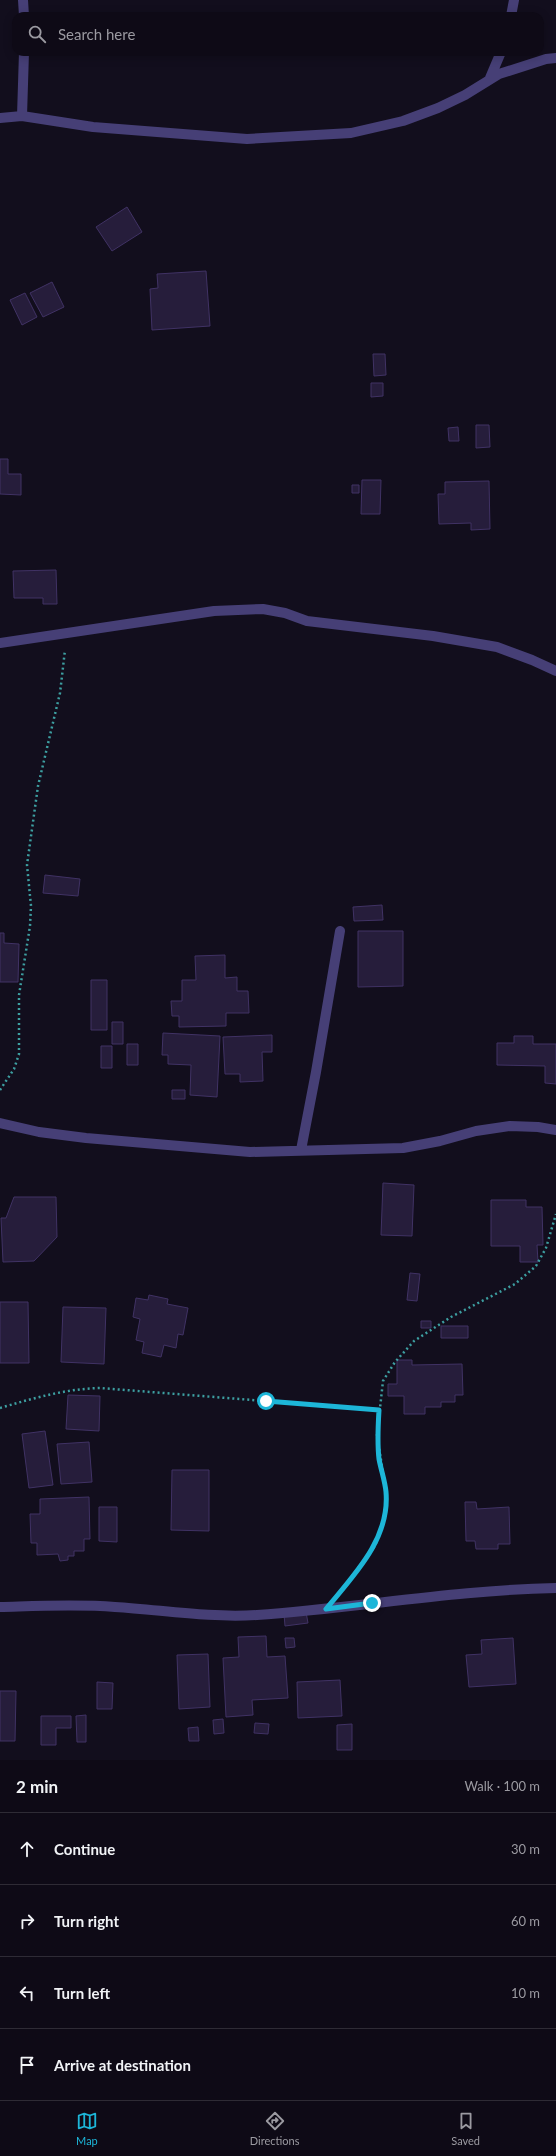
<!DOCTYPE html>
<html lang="en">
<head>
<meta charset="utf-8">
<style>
	:root { --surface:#0e0a16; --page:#1c1823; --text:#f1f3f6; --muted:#9b9aa1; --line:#2e2b35; --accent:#1db6d8 }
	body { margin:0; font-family:Lato,sans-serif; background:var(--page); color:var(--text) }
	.stop { position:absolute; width:12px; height:12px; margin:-9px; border:3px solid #1db6d8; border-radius:50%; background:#fff }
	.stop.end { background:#1db6d8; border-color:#fff; box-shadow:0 1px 4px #0008 }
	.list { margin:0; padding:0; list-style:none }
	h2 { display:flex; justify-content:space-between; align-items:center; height:52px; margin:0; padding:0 16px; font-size:17px }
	h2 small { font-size:13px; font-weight:400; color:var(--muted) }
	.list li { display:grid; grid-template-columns:26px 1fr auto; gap:12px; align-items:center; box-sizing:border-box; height:72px; padding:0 16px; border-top:1px solid var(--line) }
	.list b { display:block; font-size:15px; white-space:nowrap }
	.list em { font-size:13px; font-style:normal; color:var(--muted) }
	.icon { flex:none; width:22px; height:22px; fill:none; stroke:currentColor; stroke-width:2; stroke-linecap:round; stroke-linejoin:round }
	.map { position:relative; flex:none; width:556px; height:1760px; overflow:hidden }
	.search { position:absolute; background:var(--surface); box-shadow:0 2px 10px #0003; left:12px; right:12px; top:12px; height:44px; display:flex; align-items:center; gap:10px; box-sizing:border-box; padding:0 14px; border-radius:12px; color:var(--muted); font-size:15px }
	.sheet { height:340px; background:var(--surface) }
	nav { display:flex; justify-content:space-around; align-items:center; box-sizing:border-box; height:56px; border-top:1px solid var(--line); background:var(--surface); font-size:11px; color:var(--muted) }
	nav a { display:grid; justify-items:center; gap:2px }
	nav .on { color:var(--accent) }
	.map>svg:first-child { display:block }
	.building { fill:#261d3b; stroke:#403264 }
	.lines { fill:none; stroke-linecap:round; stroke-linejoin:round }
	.path { stroke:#3d9fa1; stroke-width:2.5; stroke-dasharray:2 3; stroke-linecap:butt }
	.street { stroke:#463f76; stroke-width:10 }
	.route { stroke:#1db6d8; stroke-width:5 }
</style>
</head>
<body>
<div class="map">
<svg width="556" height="1760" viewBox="0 0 556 1760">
	<rect width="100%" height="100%" fill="#120e1d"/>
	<path class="building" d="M127,207L142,232L112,251L96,227Z
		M206,271L210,326L152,330L150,289L158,288L157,274Z
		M52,282L64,307L43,317L30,293Z
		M25,293L37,317L22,325L10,300Z
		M373,354H385L386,375L374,376Z
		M371,383H383V396L371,397Z
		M476,425H489L490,447L476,448Z
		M458,427L459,441H449L448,428Z
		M0,459H8V474H21V495L0,494Z
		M362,480H381L380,514H361Z
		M489,481L490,529L471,530V523L439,524L438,494H445V482Z
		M352,485H359V493H352Z
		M56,570L57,604H43V598H14L13,571Z
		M45,875L80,879L78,896L43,893Z
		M382,905L383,920L354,921L353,907Z
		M358,931H403V986L358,987Z
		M0,933H4V943L19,944L18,982H0Z
		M225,955V978L237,977V991H248L249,1013H226V1026L179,1027V1016H172L171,1001H182V980H196L195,956Z
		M91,980H107V1030H91Z
		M112,1022H123V1044H112Z
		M163,1033L220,1036L217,1097L190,1095L191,1065L168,1064V1055H162Z
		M272,1035V1052H262L263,1081L240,1082V1074H225L223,1037Z
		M514,1036H533V1044H556V1084L545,1083V1066L497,1065V1043H514Z
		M127,1044H138V1065H127Z
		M101,1046H112V1068H101Z
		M172,1090H185V1099H172Z
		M383,1183L414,1185L412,1236L381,1235Z
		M14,1197H56L57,1237L34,1261L3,1262L1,1218H6Z
		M491,1200H526V1207H542L543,1245H537L538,1262H520V1246H491Z
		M410,1273L420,1274L417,1301L407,1300Z
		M149,1295L168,1299L167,1304L188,1308L183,1335L178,1334L176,1348L164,1345L161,1357L142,1353L144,1342L136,1340L140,1319L133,1317L136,1298L148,1300Z
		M0,1302H28L29,1363H0Z
		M63,1307L106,1308L104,1364L61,1362Z
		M421,1321H431V1328H421Z
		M441,1326H468V1338H441Z
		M397,1360H412V1365L462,1364L463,1395H455V1402H441V1407H425V1414H404V1396H388V1384H397Z
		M68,1395L100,1396L99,1431L66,1429Z
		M45,1431L53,1485L29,1488L22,1434Z
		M89,1442L92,1482L61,1484L57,1444Z
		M172,1470H209V1531L171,1530Z
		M89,1497L90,1539H84V1551H74V1556H68V1560L60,1561L58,1554L37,1555V1543H31L30,1514H40V1499Z
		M465,1502H476L477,1509L509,1507L510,1544H498V1549H476L475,1541H466Z
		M99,1507H117V1542L99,1541Z
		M306,1612L308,1623L285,1626L284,1614Z
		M266,1636L267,1657L285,1656L288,1698L252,1700L253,1715L226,1717L223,1658L239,1657L238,1637Z
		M285,1638H294L295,1647L286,1648Z
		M513,1638L516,1684L469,1687L466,1655L482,1654L481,1640Z
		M208,1654L210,1707L179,1709L177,1655Z
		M340,1680L342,1716L298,1718L297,1682Z
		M97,1682L113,1683L112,1709H97Z
		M0,1691H16L15,1741H0Z
		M86,1715V1742H77L76,1716Z
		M41,1716H71V1728H56V1745H41Z
		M223,1719L224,1733L214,1734L213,1720Z
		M255,1723L269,1724L268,1734L254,1733Z
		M352,1724V1750H337V1725Z
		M198,1727L199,1741H189L188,1728Z"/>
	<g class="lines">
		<path class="path" d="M0,1090L14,1069L19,1054V995L30,926L31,906L27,865L38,786L60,693L65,650
			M0,1408C34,1398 65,1389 100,1388L379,1410
			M343,1588L375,1546L381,1529L386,1507V1491L377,1435L383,1381L395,1362L414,1341L451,1317L515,1284L536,1266L546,1248L556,1214"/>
		<path class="street" d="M23,0L24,16
			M511,16L514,0
			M490,78L501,52
			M22,116L24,52
			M0,118L22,116L93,127L247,139L351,133L403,121L438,108L465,95L499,74L546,59L556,58
			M0,643L214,611L263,609L285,613L307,621L433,636L497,647L532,660L556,671
			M0,1123L39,1132L86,1138L250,1152L403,1148L440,1141L476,1131L510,1126L538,1127L556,1130
			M301,1150L316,1072L340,931
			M0,1607C38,1606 77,1604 115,1607C163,1610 209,1618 257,1615C357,1608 456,1590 556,1588"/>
	</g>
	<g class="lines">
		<path class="route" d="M266,1401L379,1410C378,1427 377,1442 379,1459C381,1470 385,1481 386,1492C390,1539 354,1575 326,1609L372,1603"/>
	</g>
</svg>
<div class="stop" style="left:266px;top:1401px"></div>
<div class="stop end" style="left:372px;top:1603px"></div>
<div class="search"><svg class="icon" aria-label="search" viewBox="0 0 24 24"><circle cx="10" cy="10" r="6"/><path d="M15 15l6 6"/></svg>Search here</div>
</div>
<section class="sheet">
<h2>2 min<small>Walk · 100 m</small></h2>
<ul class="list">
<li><svg class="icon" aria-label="ahead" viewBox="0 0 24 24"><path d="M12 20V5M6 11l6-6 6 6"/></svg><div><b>Continue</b></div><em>30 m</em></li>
<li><svg class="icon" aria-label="right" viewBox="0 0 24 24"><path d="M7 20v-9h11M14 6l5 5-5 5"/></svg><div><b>Turn right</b></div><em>60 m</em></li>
<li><svg class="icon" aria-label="left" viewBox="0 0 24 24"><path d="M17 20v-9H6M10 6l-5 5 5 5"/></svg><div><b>Turn left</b></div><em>10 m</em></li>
<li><svg class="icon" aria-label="arrive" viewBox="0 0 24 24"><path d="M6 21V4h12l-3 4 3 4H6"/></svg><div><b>Arrive at destination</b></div></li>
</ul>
</section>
<nav>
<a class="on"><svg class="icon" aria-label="map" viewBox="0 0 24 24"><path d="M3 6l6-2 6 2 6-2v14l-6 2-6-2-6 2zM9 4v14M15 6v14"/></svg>Map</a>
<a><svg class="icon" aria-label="directions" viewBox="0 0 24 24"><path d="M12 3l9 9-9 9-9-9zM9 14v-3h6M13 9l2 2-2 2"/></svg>Directions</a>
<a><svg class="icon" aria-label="saved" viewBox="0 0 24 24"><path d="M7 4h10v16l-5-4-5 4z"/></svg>Saved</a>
</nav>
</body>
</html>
